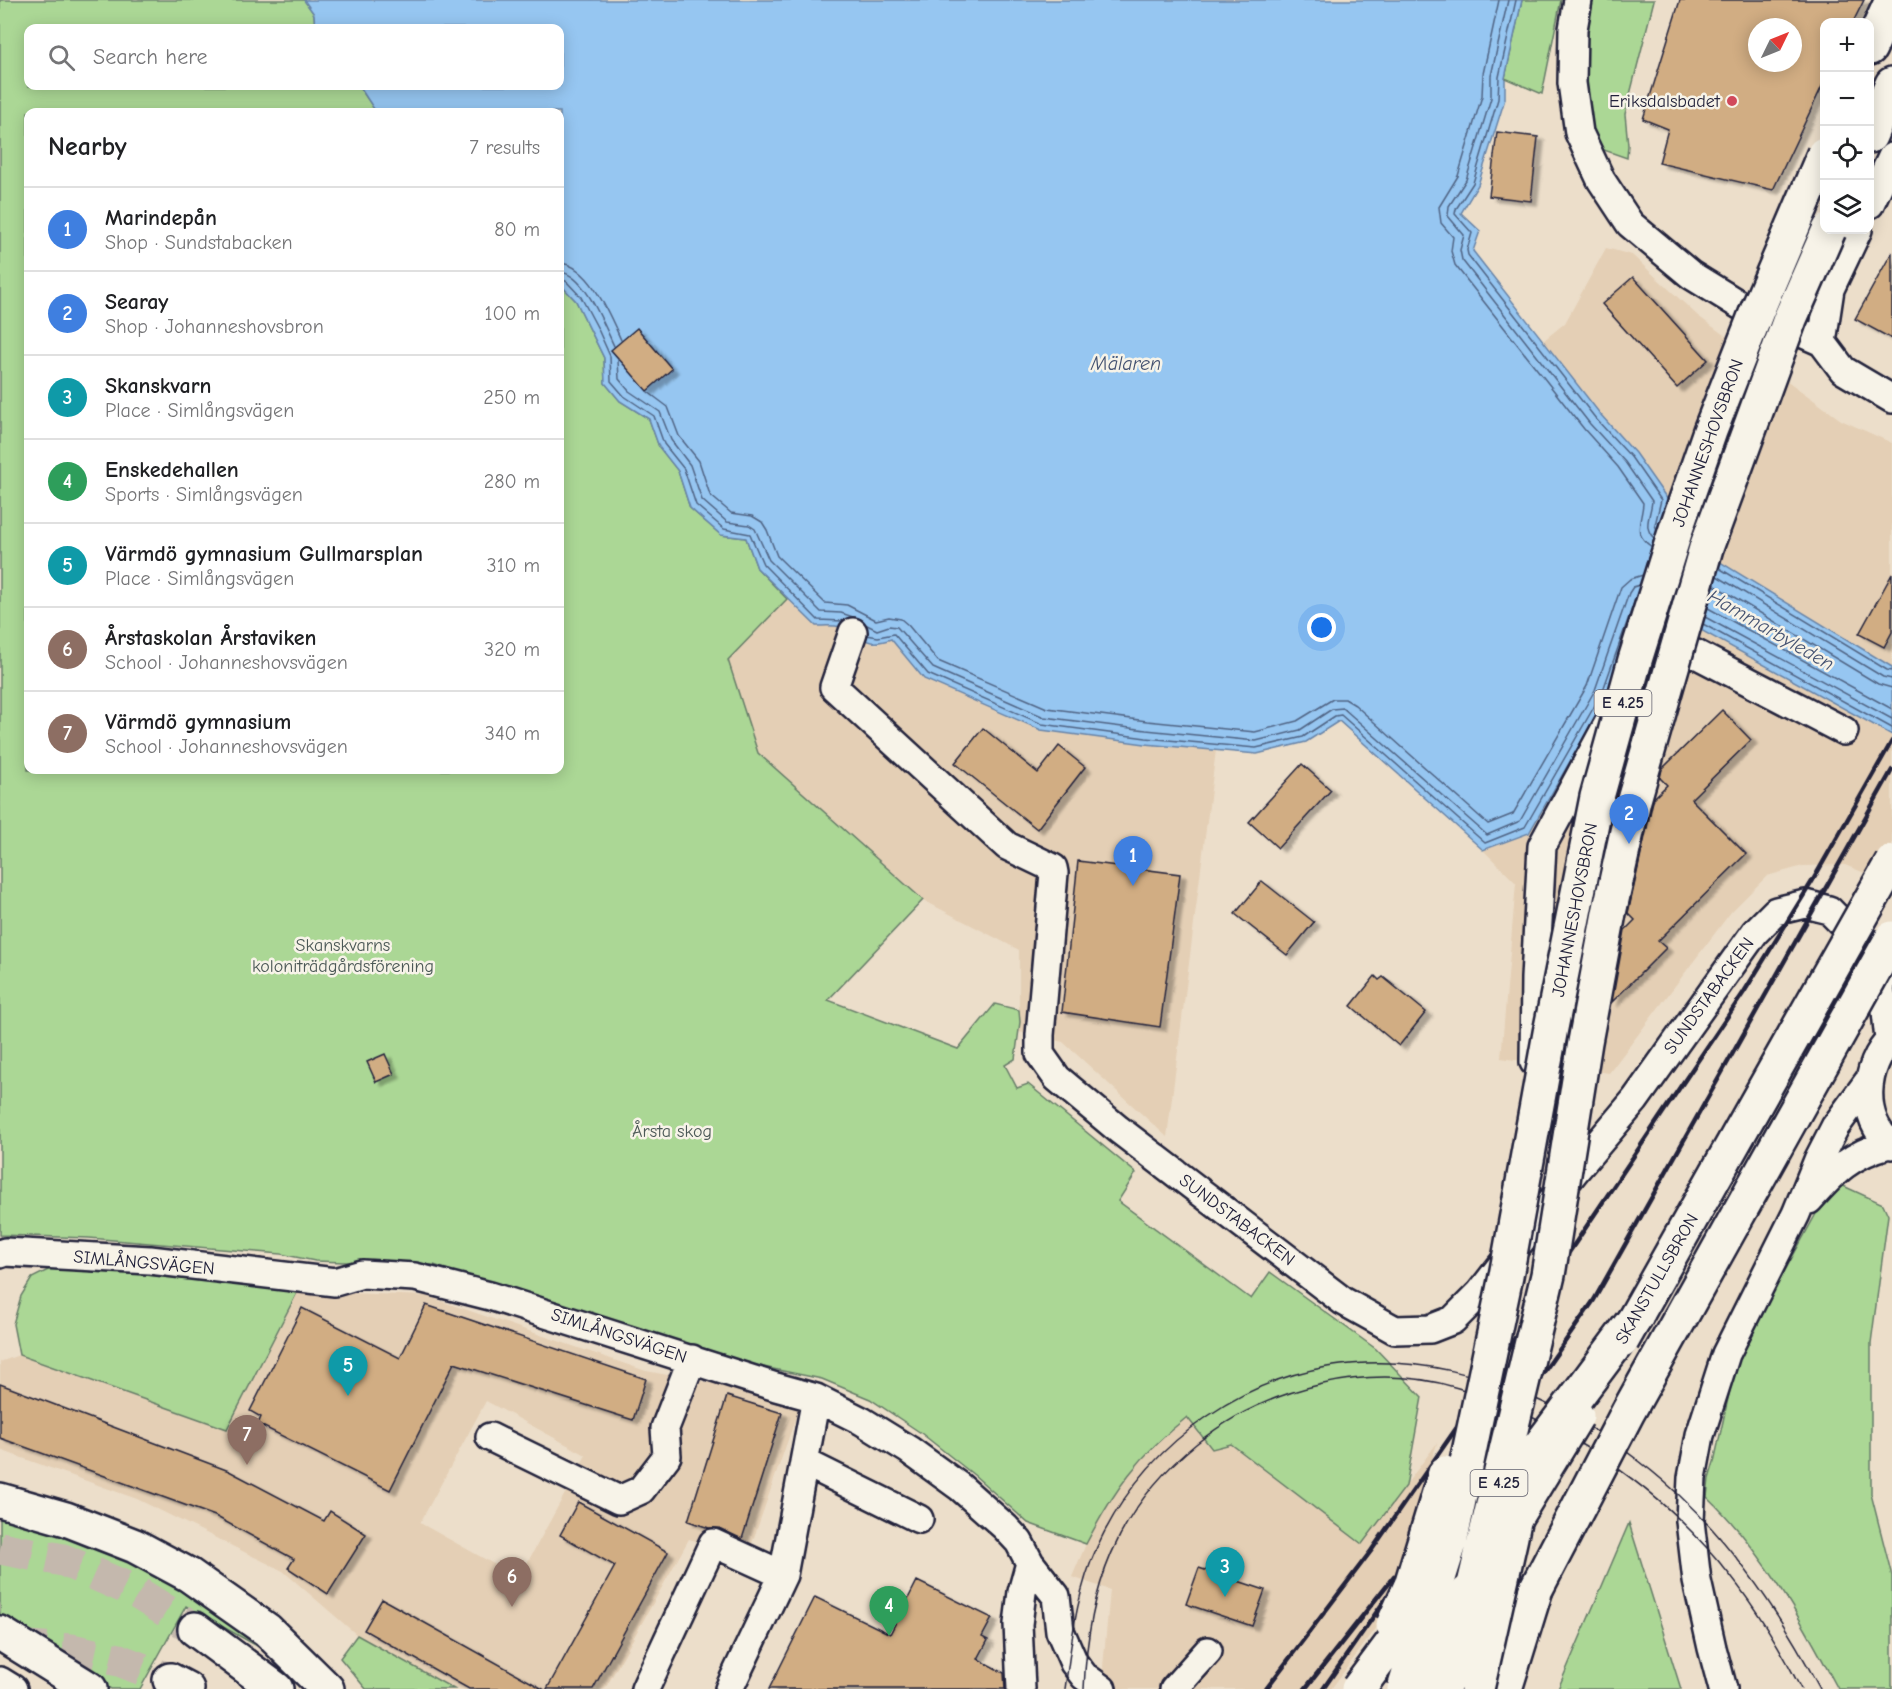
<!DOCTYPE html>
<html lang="en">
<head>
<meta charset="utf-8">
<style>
	:root { --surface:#fff; --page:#f6f6f6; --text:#202124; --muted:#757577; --line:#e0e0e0; --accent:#ea580c }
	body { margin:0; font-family:"Comic Neue",sans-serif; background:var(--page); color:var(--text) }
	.controls { position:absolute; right:18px; top:18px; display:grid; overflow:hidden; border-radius:12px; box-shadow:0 3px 15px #0003 }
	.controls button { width:54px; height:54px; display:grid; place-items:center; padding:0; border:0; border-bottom:2px solid var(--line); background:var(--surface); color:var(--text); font:30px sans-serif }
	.compass { position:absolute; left:1748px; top:18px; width:54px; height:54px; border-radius:50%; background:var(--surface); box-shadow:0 3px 15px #0003; rotate:47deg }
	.you { position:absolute; left:1322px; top:628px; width:21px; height:21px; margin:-15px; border:4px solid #fff; border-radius:50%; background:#1a73e8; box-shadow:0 0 0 9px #1a73e833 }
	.badge { display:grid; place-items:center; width:39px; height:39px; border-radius:50%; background:var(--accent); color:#fff; font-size:20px; font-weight:700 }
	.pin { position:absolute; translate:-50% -50px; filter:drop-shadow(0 2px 3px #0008) }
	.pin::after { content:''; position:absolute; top:32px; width:21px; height:18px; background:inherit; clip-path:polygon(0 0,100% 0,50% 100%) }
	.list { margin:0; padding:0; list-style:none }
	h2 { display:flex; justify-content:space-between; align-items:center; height:78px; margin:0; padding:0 24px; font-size:26px }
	h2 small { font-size:20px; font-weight:400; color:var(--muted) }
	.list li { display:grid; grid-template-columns:39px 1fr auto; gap:18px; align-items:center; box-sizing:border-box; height:84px; padding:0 24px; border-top:2px solid var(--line) }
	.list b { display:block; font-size:22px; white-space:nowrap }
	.list p { margin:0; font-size:20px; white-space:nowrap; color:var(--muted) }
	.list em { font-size:20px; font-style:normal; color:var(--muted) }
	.icon { flex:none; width:33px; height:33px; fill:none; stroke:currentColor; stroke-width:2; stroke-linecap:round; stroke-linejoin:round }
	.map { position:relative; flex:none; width:1892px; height:1689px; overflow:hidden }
	.search { position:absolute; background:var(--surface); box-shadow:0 3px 15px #0003; left:24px; top:24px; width:540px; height:66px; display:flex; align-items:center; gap:15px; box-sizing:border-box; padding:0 21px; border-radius:12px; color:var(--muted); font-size:22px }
	.panel { position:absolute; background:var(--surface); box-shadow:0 3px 15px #0003; left:24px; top:108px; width:540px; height:666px; border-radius:12px }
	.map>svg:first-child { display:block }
	.built { fill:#e4cfb5; fill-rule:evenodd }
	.green { fill:#abd795; stroke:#667c68; stroke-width:1.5 }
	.water { fill:#96c6f1; stroke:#6884a8; stroke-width:1.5 }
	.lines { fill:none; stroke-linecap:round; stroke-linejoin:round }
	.shore { stroke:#506484; stroke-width:1.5 }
	.building { fill:#d1ad83; stroke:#22223b; stroke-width:1.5; fill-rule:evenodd; filter:url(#shadow) }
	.highway-tunnel { stroke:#c4b8ad; stroke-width:33; stroke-dasharray:33 16; stroke-linecap:butt }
	.minor-casing { stroke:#22223b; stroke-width:32 }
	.major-casing { stroke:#22223b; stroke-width:38 }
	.highway-casing { stroke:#22223b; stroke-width:38 }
	.minor { stroke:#f7f3e8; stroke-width:27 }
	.major { stroke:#f7f3e8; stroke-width:33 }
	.highway { stroke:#f7f3e8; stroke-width:33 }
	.tram { stroke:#22223b; stroke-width:1.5 }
	.rail { stroke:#22223b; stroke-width:4.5 }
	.major-bridge-casing { stroke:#22223b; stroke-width:38; stroke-linecap:butt }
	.highway-bridge-casing { stroke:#22223b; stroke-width:38; stroke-linecap:butt }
	.major-bridge { stroke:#f7f3e8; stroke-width:33 }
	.highway-bridge { stroke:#f7f3e8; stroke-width:33 }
	.poi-dot { fill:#d1495b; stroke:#f7f3e8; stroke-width:2 }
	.labels { text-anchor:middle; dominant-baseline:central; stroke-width:5; stroke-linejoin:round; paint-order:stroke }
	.shield { fill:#f7f3e8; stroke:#62616f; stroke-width:1.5 }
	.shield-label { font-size:16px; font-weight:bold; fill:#22223b }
	.poi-label { font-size:18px; fill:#22223b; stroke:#f7f3e8; text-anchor:end }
	.street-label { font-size:18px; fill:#22223b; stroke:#f7f3e8 }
	.park-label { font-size:18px; fill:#4b5856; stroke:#f7f3e8 }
	.water-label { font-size:20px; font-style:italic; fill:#455372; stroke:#f7f3e8 }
</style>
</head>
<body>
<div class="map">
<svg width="1892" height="1689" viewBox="0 0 1892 1689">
	<defs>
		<filter id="shadow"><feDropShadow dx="6" dy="4" stdDeviation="1.5" flood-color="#0004"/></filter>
	</defs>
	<rect width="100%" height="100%" fill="#ecdeca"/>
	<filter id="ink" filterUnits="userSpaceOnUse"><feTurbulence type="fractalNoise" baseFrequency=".0167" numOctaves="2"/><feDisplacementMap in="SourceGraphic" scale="12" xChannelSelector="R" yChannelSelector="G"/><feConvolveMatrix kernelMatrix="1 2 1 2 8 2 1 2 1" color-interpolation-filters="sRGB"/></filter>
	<g filter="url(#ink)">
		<path class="built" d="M1606,248L1632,255L1698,316L1841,420L1892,443V667L1661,526L1668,500L1635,453L1601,415L1543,341L1565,323Z
			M1641,597L1892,735V884L1845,865L1803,866L1767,876L1731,912L1609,1073L1501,1058L1516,883L1483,850L1498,845L1628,633Z
			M787,599L816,626H839L853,632L866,642L878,644L891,639L924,679L1041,730L1145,744L1216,750L1167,1137L1063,1042L1019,1032V950L923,900L758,753L728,660Z
			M298,1291L426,1296L646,1371L727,1386L799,1408L748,1555L689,1539L605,1689H454L357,1635L283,1571L137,1499L0,1450V1362L19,1355L227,1429ZM486,1401L586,1455L519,1578L420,1523Z
			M1187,1416L1203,1439L1231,1444L1362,1544L1437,1443L1386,1615L1331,1689H1101L1110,1590L1072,1577L1086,1544L1102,1512L1123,1480L1143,1456Z"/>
		<path class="green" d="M0,0H304L314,14L315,28H28V86H359L374,109L382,112H28V770H560V284L576,301L604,358L605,383L620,401L649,419L659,447L678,471L690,508L721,535L746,538L757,568L787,599L728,660L758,753L923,900L828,1000L958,1049L995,1004L1019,1010L1020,1022L1015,1059L1005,1065L1017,1088L1028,1084L1136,1173L1118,1201L1251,1299L1270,1272L1376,1349L1422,1397L1406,1486L1362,1544L1231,1444L1212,1449L1187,1417C1139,1455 1114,1490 1086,1544L1028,1523L974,1475L921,1433L870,1399L822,1379L680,1350L434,1265L315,1261L281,1254L89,1238L0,1235Z
			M1522,0H1561L1542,94L1505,78Z
			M1593,0H1654L1625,114L1628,145L1627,158L1601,149C1598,142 1594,134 1592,127C1580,92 1586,36 1593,0Z
			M1839,1184L1883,1204L1888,1215L1871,1343V1494L1892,1576V1689H1838C1802,1621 1764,1551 1707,1497L1709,1479L1714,1462L1737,1358L1828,1192Z
			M50,1269L149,1275L298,1291L227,1429L19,1355L13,1324L21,1296L32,1278Z
			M0,1514L129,1557L225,1615L259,1647L186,1606L140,1689H111L0,1620Z
			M1629,1523L1681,1689H1558Z
			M357,1635L454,1689H366L340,1658Z"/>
		<path class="water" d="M304,0H1522L1505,78V99L1478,185L1461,213L1480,231L1473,251L1601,415L1635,453L1668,500L1661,526L1892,667V735L1641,597L1608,695L1529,833L1483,850L1339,721L1306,742L1257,754L1145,744L1041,730L924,679L891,639C862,649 865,634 841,627C833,625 824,626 816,626L757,568L746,538L721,535L690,508L678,471L659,447L649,419L620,401L605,383L604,358L576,301L560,284V112H382L374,109L359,86H560V28H315L314,14Z"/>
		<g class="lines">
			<path class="shore" d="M1499,0L1483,74L1482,96L1458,176L1439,207L1441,223L1453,237L1451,251L1455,265L1584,429L1618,467L1643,503C1642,522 1631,533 1652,547
				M1508,0L1491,76V98L1466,180L1449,206L1448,216L1464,235L1460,250L1462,260L1590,424L1625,462L1652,501C1651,515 1642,527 1654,538
				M1516,0L1499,77L1498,99L1473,183L1456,209L1455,214L1472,233L1467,250L1468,255L1596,419L1631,457L1661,500L1655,525L1657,530
				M560,263C590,265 610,316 621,340
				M560,272C585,274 604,325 614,346
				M560,280L566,281L581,297L597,327L610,356L611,381L624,396L654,416L664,444L684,469L696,505L724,529L750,534L763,564L818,620L843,621
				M618,360L619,379L629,391L660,412L671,440L690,465L702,500L727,522L749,525L755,529L769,560L821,612L841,613L853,617
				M648,392L668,407L679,436L699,461L710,495L731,513L752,516L762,522L767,530L777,556L825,603L847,605L876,620L889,617L901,619L908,625L938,661L1047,708L1147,721L1255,732L1297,721L1333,699H1345L1355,705L1488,824L1513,814L1587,686L1621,587L1630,579L1643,575
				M1719,568L1887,670L1892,671
				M1717,576L1883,677L1892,679
				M1714,585L1878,684L1892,688
				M1708,608L1892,709
				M1705,617L1892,719
				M865,624L877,630L889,626L897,627L933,668L1044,717L1146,730L1256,741L1300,730L1332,709L1343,708L1487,835L1520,821L1595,690L1629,593L1633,587L1640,585
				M1703,624L1892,728
				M867,635L878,637L894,634L928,674L1042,724L1146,738L1256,748L1303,737L1335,716L1341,715L1485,843L1525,827L1602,693L1637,594"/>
		</g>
		<path class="building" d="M1680,0H1864L1853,22H1824V82L1773,190L1659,163L1668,129L1643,119ZM1757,27H1793V63H1757Z
			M1497,132L1538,137L1531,201L1489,196Z
			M1892,252V339L1855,319Z
			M1633,277L1708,360L1677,388L1602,304Z
			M637,328L672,369L647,391L611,350Z
			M1892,574V632L1884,647L1859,634Z
			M1722,710L1751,740L1691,799L1746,854L1658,941L1666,948L1612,1002L1625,930L1635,920L1628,913L1652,805L1654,798L1667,785L1660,778L1662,769Z
			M983,728L1038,773L1059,746L1085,767L1037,829L955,763Z
			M1302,764L1331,790L1278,848L1249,822Z
			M1078,861L1180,874L1160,1027L1062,1012Z
			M1262,881L1314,922L1287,955L1235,914Z
			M1375,976L1379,980L1383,977L1426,1012L1399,1046L1351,1006Z
			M385,1054L394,1074L376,1082L367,1062Z
			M426,1305L646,1379L633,1420L454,1363L390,1490L258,1424L261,1417L250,1411L302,1308L400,1358Z
			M0,1384L229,1471L324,1521L330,1511L366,1534L328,1594L288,1568L294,1559L215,1516L0,1438Z
			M727,1396L782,1413L742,1539L719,1528H709L688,1521Z
			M578,1502L668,1552L593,1689H547L615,1566L560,1535Z
			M1199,1568L1265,1590L1252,1626L1186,1604Z
			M917,1581L992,1618L982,1637L988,1640L978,1659L1004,1673L1005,1689H769L815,1597L890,1634Z
			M382,1599L543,1689H469L364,1630Z"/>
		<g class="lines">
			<path class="highway-tunnel" d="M0,1548L63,1560L134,1591L195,1629
				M14,1646L71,1650L119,1660L170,1680"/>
			<defs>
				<path id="minor" d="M1578,0L1573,29L1572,83L1579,133L1601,180L1630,224L1691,275L1743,307L1822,342L1843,370L1892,399
					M1870,204L1892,157
					M1822,342L1830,289L1858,230
					M853,632L834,687L1007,846L1053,868L1054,873L1040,1035V1054L1057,1078L1118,1129L1343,1301L1395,1330L1430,1329L1453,1320L1480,1293L1575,1171L1635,1100L1755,932L1776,911L1805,904L1829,910L1892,974
					M1629,686L1641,665L1694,653L1844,731
					M1870,957L1886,1011L1889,1040
					M1892,1038C1863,1065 1859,1120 1892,1145
					M1534,1062L1535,978L1542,846L1609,722
					M1809,1200C1835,1171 1849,1155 1889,1144
					M0,1254L5,1252L150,1260L335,1282L362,1274L415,1277L490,1296L776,1387L816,1398L862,1421L909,1450L960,1487L1005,1527L1019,1542L1030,1563L1056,1596L1060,1631L1074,1663L1084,1676L1102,1689
					M490,1437L619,1500L641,1490L667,1456L665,1428L692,1359
					M804,1462L919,1519
					M0,1681L13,1689
					M645,1689L713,1543L783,1575
					M729,1689L783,1575L816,1398
					M1021,1689L1018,1624L1022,1592L1030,1563
					M1174,1689L1208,1651
					M1723,1689L1712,1648L1697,1581L1690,1521L1692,1478L1700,1435L1726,1354L1796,1214L1818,1160L1835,1127L1870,1079"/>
				<path id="major" d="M0,1500L66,1519L135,1546L189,1575L267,1630L327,1689
					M0,1633L90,1689"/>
				<path id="highway" d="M1870,48L1892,0
					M1870,136L1892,84
					M195,1629L276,1689
					M170,1680L187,1689
					M1505,1689L1536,1589"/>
			</defs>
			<use href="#minor" class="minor-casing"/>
			<use href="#major" class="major-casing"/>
			<use href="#highway" class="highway-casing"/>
			<use href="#minor" class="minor"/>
			<use href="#major" class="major"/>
			<use href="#highway" class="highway"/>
			<path class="tram" d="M1065,1689C1072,1640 1076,1593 1097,1547C1122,1493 1159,1449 1208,1416C1362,1310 1549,1376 1677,1493C1737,1549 1782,1616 1820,1689
				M1084,1689C1088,1589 1116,1509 1196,1444C1266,1387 1371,1361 1458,1388C1506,1402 1547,1423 1589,1449C1633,1477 1672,1509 1707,1548C1745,1590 1776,1639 1801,1689"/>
			<path class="rail" d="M1266,1689L1371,1551L1496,1371L1533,1306L1744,992L1813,880L1892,741
				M1305,1689L1394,1576
				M1323,1689L1594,1300L1892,770"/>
			<defs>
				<path id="major-bridge" d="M1622,1341L1892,862
					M1515,1518L1577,1416
					M1536,1589L1628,1412L1892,938
					M1410,1686L1468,1592"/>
				<path id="highway-bridge" d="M1500,1499L1637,1316
					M1393,1625L1411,1585L1445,1473
					M1358,1689L1422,1603
					M1404,1689L1450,1543L1506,1276L1550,1033L1597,797L1635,660L1676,529L1710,431L1757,311L1824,154
					M1443,1689L1464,1626L1548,1275L1585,1042L1609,913L1634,800L1706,548L1790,319L1829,230
					M1477,1689L1511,1537L1523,1474"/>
			</defs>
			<use href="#major-bridge" class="major-bridge-casing"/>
			<use href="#highway-bridge" class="highway-bridge-casing"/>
			<use href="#major-bridge" class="major-bridge"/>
			<use href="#highway-bridge" class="highway-bridge"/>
		</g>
	</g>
	<circle class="poi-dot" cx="1732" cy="101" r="6"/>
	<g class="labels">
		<g class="shield">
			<rect x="1594.5" y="690" width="57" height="26" rx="4.5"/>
			<rect x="1470.5" y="1470" width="57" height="26" rx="4.5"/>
		</g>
		<g class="shield-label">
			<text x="1623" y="703">E 4.25</text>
			<text x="1499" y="1483">E 4.25</text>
		</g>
		<g class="poi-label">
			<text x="1720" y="101">Eriksdalsbadet</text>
		</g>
		<g class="street-label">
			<text transform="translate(1708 443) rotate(-70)">JOHANNESHOVSBRON</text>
			<text transform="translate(1575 910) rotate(-79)">JOHANNESHOVSBRON</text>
			<text transform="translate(1709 996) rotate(-54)">SUNDSTABACKEN</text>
			<text transform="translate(1237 1220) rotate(37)">SUNDSTABACKEN</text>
			<text transform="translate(144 1263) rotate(5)">SIMLÅNGSVÄGEN</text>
			<text transform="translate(1657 1279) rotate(-60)">SKANSTULLSBRON</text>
			<text transform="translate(619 1336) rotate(18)">SIMLÅNGSVÄGEN</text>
		</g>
		<g class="park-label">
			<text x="343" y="945">Skanskvarns<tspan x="343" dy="21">koloniträdgårdsförening</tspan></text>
			<text x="672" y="1131">Årsta skog</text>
		</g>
		<g class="water-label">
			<text x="1126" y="363">Mälaren</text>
			<text transform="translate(1771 630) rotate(30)">Hammarbyleden</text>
		</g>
	</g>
</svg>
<div class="controls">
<button>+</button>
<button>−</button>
<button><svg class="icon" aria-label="locate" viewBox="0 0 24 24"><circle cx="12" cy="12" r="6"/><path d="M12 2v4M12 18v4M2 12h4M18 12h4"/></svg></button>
<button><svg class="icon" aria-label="layers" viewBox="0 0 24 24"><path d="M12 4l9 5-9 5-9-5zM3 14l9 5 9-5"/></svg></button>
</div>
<svg class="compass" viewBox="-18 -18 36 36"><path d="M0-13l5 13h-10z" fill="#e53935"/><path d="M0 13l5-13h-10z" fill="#757577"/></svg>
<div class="you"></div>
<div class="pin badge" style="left:1133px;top:886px;background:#3f7fe0">1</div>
<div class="pin badge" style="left:1629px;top:844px;background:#3f7fe0">2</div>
<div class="pin badge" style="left:1225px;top:1597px;background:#0f9aa8">3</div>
<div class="pin badge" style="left:889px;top:1636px;background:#2e9e5b">4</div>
<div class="pin badge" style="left:348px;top:1396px;background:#0f9aa8">5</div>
<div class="pin badge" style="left:512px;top:1607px;background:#8d6e63">6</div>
<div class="pin badge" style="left:247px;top:1465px;background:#8d6e63">7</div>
<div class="search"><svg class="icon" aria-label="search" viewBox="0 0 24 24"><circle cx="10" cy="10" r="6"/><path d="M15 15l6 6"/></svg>Search here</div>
<section class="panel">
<h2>Nearby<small>7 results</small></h2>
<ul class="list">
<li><span class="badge" style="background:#3f7fe0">1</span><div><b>Marindepån</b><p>Shop · Sundstabacken</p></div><em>80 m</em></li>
<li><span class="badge" style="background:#3f7fe0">2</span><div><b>Searay</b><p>Shop · Johanneshovsbron</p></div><em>100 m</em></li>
<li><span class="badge" style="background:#0f9aa8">3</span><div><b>Skanskvarn</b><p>Place · Simlångsvägen</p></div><em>250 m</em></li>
<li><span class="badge" style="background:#2e9e5b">4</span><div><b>Enskedehallen</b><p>Sports · Simlångsvägen</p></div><em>280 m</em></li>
<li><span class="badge" style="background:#0f9aa8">5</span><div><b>Värmdö gymnasium Gullmarsplan</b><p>Place · Simlångsvägen</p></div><em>310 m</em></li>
<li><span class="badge" style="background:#8d6e63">6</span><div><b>Årstaskolan Årstaviken</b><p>School · Johanneshovsvägen</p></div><em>320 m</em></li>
<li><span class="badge" style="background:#8d6e63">7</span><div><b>Värmdö gymnasium</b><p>School · Johanneshovsvägen</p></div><em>340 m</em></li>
</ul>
</section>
</div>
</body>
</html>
